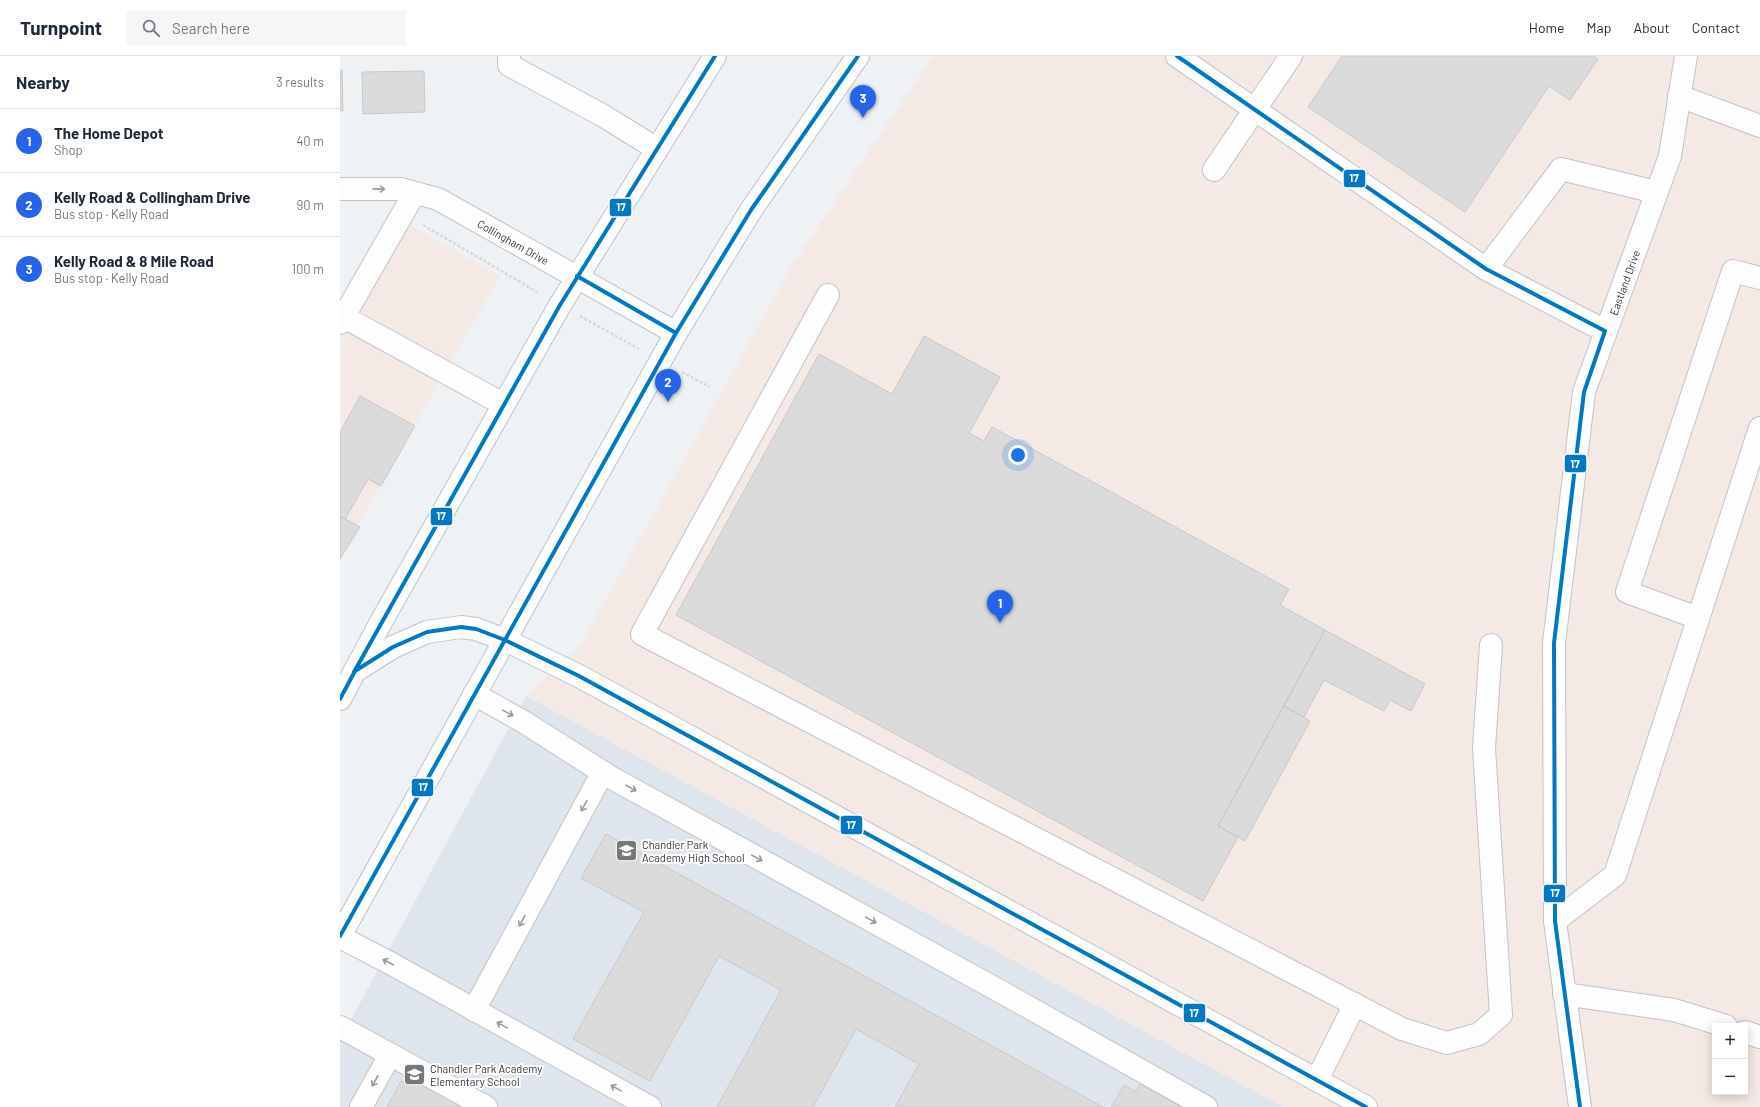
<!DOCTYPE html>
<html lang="en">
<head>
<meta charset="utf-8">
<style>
	:root { --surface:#fff; --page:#f6f6f7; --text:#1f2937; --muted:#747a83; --line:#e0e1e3; --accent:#2563eb }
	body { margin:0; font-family:Barlow,sans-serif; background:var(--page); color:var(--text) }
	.controls { position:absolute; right:12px; bottom:12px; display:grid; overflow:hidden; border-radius:0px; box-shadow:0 2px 10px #0003 }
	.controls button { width:36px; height:36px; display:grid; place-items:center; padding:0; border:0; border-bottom:1px solid var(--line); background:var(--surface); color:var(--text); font:20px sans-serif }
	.you { position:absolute; left:678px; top:399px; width:14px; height:14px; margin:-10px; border:3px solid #fff; border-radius:50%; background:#1a73e8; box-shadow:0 0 0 6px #1a73e833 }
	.badge { display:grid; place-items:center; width:26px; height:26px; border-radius:50%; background:var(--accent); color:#fff; font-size:13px; font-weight:700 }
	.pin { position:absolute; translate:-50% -33px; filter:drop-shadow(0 1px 2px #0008) }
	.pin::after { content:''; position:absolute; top:21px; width:14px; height:12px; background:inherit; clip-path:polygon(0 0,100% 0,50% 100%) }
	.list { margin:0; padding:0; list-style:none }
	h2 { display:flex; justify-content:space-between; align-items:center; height:52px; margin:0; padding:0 16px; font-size:17px }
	h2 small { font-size:13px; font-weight:400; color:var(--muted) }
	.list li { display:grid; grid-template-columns:26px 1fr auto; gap:12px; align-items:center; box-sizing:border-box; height:64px; padding:0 16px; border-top:1px solid var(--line) }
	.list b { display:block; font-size:15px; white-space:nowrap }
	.list p { margin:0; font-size:13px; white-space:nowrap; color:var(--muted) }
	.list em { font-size:13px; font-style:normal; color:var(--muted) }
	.icon { flex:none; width:22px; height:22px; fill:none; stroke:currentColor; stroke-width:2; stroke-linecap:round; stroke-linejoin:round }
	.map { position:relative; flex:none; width:1420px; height:1051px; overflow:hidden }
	header { display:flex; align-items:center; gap:24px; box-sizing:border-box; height:56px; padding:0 20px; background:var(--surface); border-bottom:1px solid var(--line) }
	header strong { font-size:19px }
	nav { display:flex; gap:22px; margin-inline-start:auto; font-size:14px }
	.search { width:280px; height:36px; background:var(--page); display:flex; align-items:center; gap:10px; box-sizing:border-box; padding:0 14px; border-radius:0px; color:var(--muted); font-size:15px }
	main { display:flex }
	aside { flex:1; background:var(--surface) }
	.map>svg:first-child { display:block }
	.commercial { fill:#f4e9e4; fill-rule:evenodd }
	.built { fill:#dfe5ec }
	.building { fill:#dbdbdb; stroke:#c8c8c9 }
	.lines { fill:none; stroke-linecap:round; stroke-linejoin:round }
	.minor-casing { stroke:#c1c3c6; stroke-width:24 }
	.path { stroke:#d8d8d9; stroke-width:2.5; stroke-dasharray:3 2; stroke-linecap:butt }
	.minor { stroke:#fdfdfe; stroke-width:22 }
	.bus-1-casing { stroke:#fff; stroke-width:7 }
	.bus-1 { stroke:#0079c2; stroke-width:4 }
	.oneway { stroke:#989a9b }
	.labels { text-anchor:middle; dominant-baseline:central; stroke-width:4; stroke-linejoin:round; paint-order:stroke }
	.street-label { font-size:11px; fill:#343638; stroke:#fff }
	.poi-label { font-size:11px; fill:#343638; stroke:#fff; text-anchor:start }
	.line-badge { stroke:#fff; stroke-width:1.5 }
	.badge-label { font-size:11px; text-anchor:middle; font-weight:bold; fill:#fff }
</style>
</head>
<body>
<header>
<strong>Turnpoint</strong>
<div class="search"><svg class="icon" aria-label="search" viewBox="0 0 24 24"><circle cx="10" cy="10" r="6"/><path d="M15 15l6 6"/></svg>Search here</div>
<nav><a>Home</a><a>Map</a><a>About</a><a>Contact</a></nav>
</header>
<main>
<aside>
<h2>Nearby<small>3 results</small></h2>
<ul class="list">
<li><span class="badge">1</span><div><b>The Home Depot</b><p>Shop</p></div><em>40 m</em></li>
<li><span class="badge">2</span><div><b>Kelly Road &amp; Collingham Drive</b><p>Bus stop · Kelly Road</p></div><em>90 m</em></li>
<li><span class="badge">3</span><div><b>Kelly Road &amp; 8 Mile Road</b><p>Bus stop · Kelly Road</p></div><em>100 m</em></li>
</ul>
</aside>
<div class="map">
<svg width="1420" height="1051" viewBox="0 0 1420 1051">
	<rect width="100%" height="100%" fill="#eff2f5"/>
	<path class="commercial" d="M593,0H1420V1051H943L186,640L240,590L454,206ZM1375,970H1405V1036H1375Z
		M69,168L160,220L0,500V290Z"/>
	<path class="built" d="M186,640L943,1051H0V984Z"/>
	<path class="building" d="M1002,0H1253L1258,3L1230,44L1209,30L1125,156L968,51Z
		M0,14H2L3,55H0Z
		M84,15L85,56L23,58L22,16Z
		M584,280L660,321L629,377L644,385L652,371L949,533L940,549L985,574L878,770L898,781L863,845L336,559L479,298L552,338Z
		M20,340L75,370L41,430L28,423L5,463L0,460V376Z
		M0,460L20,471L0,503Z
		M985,574L1085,628L1071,655L1050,644L1044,655L984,624L964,661L944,650Z
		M944,650L970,665L905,785L878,770Z
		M266,778L763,1051H555L579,1008L516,973L473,1051H377L441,934L379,900L310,1025L233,983L304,856L241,822Z
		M72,1022L126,1051H47L61,1025L69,1029Z
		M800,1028L842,1051H771L784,1029L796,1036Z"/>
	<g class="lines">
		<defs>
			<g id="minor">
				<path d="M169,0V9L262,59L317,93"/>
				<path d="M837,0L1146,213L1265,275"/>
				<path d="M1339,40L1420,70"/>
				<path d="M874,114L951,0"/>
				<path id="s1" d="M0,133H61L98,143L336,277"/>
				<path d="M1146,213L1221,113L1316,136"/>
				<path d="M488,239L302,578L1062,973L1107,987L1139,978L1161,959L1144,692L1151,589"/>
				<path d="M4,261L163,348"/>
				<path d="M0,267L74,138"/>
				<path d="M1358,562L1287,536L1393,215L1420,222"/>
				<path d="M15,615L53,591L87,576L121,571L136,573L165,584L239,620L1026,1051"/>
				<path d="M134,638L184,666L272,722L665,938L866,1051"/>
				<path d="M0,643L41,566L220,249L375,0"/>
				<path d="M1215,865L1275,819L1420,372"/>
				<path d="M0,880L336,277L411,154L518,0"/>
				<path d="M0,881L50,907L310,1051"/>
				<path d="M1224,938L1334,954L1386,970"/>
				<path d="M134,954L263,716"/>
				<path d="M0,971L146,1051"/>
				<path d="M1405,976L1420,981"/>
				<path d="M977,1024L1015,948"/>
				<path d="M21,1051L50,999"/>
				<path id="s2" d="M1240,1051L1215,865L1214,587L1244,336L1330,100L1346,0"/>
			</g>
		</defs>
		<use href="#minor" class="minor-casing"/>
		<path class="path" d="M83,169L199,237
			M240,260L299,293
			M342,316L370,331"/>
		<use href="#minor" class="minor"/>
		<defs>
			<path id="bus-1" d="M837,0L1146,213L1265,275L1244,336L1214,587L1215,865L1240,1051
				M237,220L336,277
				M14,616L220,249L375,0
				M0,643L15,615L53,591L87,576L121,571L136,573L165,584L239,620L1026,1051
				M0,880L336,277L411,154L518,0"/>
		</defs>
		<use href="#bus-1" class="bus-1-casing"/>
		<use href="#bus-1" class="bus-1"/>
	</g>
	<defs><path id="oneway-shaft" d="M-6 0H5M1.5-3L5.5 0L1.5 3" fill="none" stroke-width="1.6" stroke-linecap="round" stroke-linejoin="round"/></defs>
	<g class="oneway">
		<use href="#oneway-shaft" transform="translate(39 133) rotate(1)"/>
		<use href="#oneway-shaft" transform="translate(168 657) rotate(29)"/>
		<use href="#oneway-shaft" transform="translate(291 732) rotate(29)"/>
		<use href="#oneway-shaft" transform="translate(244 750) rotate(118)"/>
		<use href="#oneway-shaft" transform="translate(417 802) rotate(29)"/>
		<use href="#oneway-shaft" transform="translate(531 864) rotate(29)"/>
		<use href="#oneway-shaft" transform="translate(182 865) rotate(118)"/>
		<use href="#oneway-shaft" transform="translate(48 906) rotate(-152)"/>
		<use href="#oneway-shaft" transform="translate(162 969) rotate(-151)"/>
		<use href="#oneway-shaft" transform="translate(35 1025) rotate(119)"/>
		<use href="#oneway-shaft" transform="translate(276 1032) rotate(-151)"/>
	</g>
	<defs>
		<symbol id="school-square" viewBox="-11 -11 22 22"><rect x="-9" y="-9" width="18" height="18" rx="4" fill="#75787a" stroke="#fff"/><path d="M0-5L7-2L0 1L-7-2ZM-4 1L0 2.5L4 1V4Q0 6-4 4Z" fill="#fff"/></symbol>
	</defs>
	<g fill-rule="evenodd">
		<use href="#school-square" x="274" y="782" width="25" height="25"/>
		<use href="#school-square" x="62" y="1006" width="25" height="25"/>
	</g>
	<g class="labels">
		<g class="street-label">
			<text stroke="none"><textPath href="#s1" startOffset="186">Collingham Drive</textPath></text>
			<text stroke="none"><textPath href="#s2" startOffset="835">Eastland Drive</textPath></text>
		</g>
		<g class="poi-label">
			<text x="302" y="788">Chandler Park<tspan x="302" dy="13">Academy High School</tspan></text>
			<text x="90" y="1012">Chandler Park Academy<tspan x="90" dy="13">Elementary School</tspan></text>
		</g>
	</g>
	<g class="line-badge">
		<rect x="1003" y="113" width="23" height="19" rx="4" fill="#0079c2"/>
		<rect x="269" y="142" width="23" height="19" rx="4" fill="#0079c2"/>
		<rect x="1224" y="398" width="23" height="19" rx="4" fill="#0079c2"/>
		<rect x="90" y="451" width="23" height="19" rx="4" fill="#0079c2"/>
		<rect x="71" y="722" width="23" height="19" rx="4" fill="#0079c2"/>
		<rect x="500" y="759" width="23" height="20" rx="4" fill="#0079c2"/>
		<rect x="1203" y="828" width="23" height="19" rx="4" fill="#0079c2"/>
		<rect x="843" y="947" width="23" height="20" rx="4" fill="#0079c2"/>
	</g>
	<g class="badge-label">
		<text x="1014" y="126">17</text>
		<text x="281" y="155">17</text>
		<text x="1235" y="412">17</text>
		<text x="101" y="464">17</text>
		<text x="83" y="735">17</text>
		<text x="511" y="773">17</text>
		<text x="1215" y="841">17</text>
		<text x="854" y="961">17</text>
	</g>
</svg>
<div class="controls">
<button>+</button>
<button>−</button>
</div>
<div class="you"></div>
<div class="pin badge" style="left:660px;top:567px">1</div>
<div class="pin badge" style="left:328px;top:346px">2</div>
<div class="pin badge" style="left:523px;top:62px">3</div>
</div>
</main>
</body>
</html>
